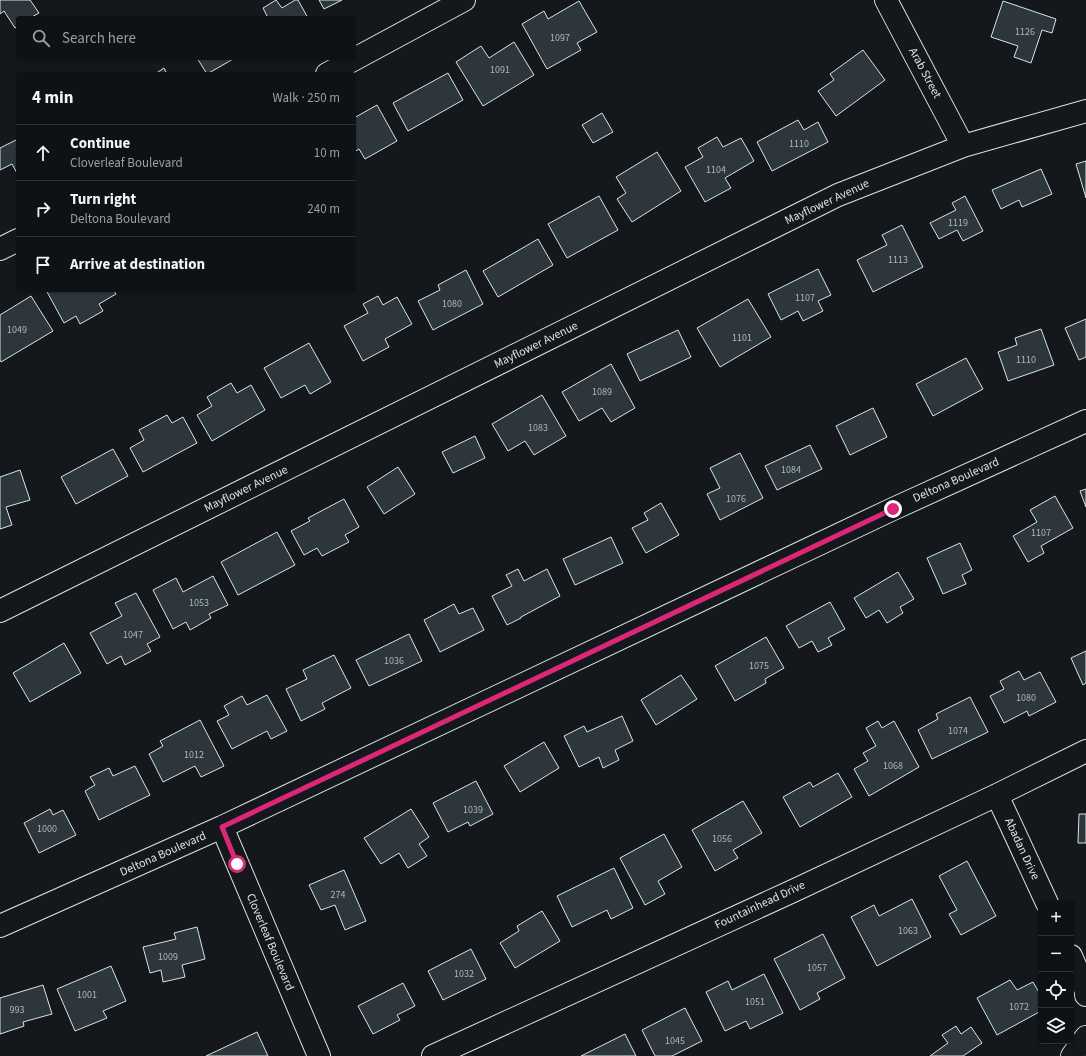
<!DOCTYPE html>
<html lang="en">
<head>
<meta charset="utf-8">
<style>
	:root { --surface:#0f1215; --page:#181b1e; --text:#f1f3f6; --muted:#9b9ea0; --line:#2f3234 }
	body { margin:0; font-family:"Source Sans 3",sans-serif; background:var(--page); color:var(--text) }
	.controls { position:absolute; right:12px; bottom:12px; display:grid; overflow:hidden; border-radius:4px; box-shadow:0 1px 3px #0004 }
	.controls button { width:36px; height:36px; display:grid; place-items:center; padding:0; border:0; border-bottom:1px solid var(--line); background:var(--surface); color:var(--text); font:20px sans-serif }
	.stop { position:absolute; width:12px; height:12px; margin:-9px; border:3px solid #db2777; border-radius:50%; background:#fff }
	.stop.end { background:#db2777; border-color:#fff; box-shadow:0 1px 4px #0008 }
	.list { margin:0; padding:0; list-style:none }
	h2 { display:flex; justify-content:space-between; align-items:center; height:52px; margin:0; padding:0 16px; font-size:17px }
	h2 small { font-size:13px; font-weight:400; color:var(--muted) }
	.list li { display:grid; grid-template-columns:26px 1fr auto; gap:12px; align-items:center; box-sizing:border-box; height:56px; padding:0 16px; border-top:1px solid var(--line) }
	.list b { display:block; font-size:15px; white-space:nowrap }
	.list p { margin:0; font-size:13px; white-space:nowrap; color:var(--muted) }
	.list em { font-size:13px; font-style:normal; color:var(--muted) }
	.icon { flex:none; width:22px; height:22px; fill:none; stroke:currentColor; stroke-width:2; stroke-linecap:round; stroke-linejoin:round }
	.map { position:relative; flex:none; width:1086px; height:1056px; overflow:hidden }
	.search { position:absolute; background:var(--surface); box-shadow:0 1px 3px #0004; left:16px; top:16px; width:340px; height:44px; display:flex; align-items:center; gap:10px; box-sizing:border-box; padding:0 14px; border-radius:4px; color:var(--muted); font-size:15px }
	.panel { position:absolute; background:var(--surface); box-shadow:0 1px 3px #0004; left:16px; top:72px; width:340px; height:220px; border-radius:4px }
	.map>svg:first-child { display:block }
	.building { fill:#2c363c; stroke:#d8e6dc }
	.lines { fill:none; stroke-linecap:round; stroke-linejoin:round }
	.minor-casing { stroke:#d8e6dc; stroke-width:24 }
	.minor { stroke:#14181c; stroke-width:22 }
	.route { stroke:#db2777; stroke-width:5 }
	.labels { text-anchor:middle; dominant-baseline:central; stroke-width:3; stroke-linejoin:round; paint-order:stroke }
	.number-label { font-size:10px; fill:#adbab4 }
	.street-label { font-size:12px; fill:#d8e6dc; stroke:#14181c }
</style>
</head>
<body>
<div class="map">
<svg width="1086" height="1056" viewBox="0 0 1086 1056">
	<rect width="100%" height="100%" fill="#14181c"/>
	<path class="building" d="M0,0H30L39,13L30,18H18V26L15,28L4,11L0,14Z
		M276,0L282,8L295,0H298L308,18H263L267,16L263,8Z
		M319,0H342L324,9Z
		M579,1L597,32L577,43L581,50L547,69L522,24L544,11L548,19Z
		M1003,1L1056,19L1052,33L1042,30L1031,63L1014,57L1018,46L991,37Z
		M514,42L534,75L483,106L456,62L481,46L489,58Z
		M863,50L885,80L836,116L818,91L834,80L830,74Z
		M197,58H235L207,74Z
		M164,68L167,74H155Z
		M448,73L463,100L408,131L393,103Z
		M377,105L397,141L365,159L359,149L354,152V118Z
		M602,113L613,132L593,143L582,125Z
		M798,120L804,130L818,122L828,142L772,171L757,142Z
		M717,137L723,147L741,138L754,161L725,178L731,188L705,202L685,167L703,157L698,148Z
		M18,139V175L12,164L0,170V148Z
		M657,152L681,191L632,222L617,199L626,193L616,177Z
		M1086,161V198L1076,164Z
		M1041,169L1052,194L1022,207L1019,200L1001,209L992,190Z
		M599,196L618,230L567,258L548,224Z
		M965,196L983,231L963,241L957,230L939,239L930,223L956,210L952,203Z
		M902,225L923,267L873,292L857,260L887,245L882,235Z
		M538,239L553,265L498,297L483,271Z
		M818,269L831,295L818,301L823,311L803,321L798,311L781,320L768,294Z
		M466,270L483,304L433,330L418,301L440,290L438,285Z
		M46,290H113L116,294L99,304L103,311L80,324L76,316L64,323Z
		M31,296L53,331L1,362L0,360V315Z
		M378,296L383,305L397,297L412,324L385,339L389,347L363,361L344,326L368,313L363,304Z
		M748,299L771,337L720,367L697,328Z
		M1086,319V357L1079,360L1065,328Z
		M1041,329L1054,365L1008,381L998,352L1017,345L1015,338Z
		M678,330L691,357L640,381L627,354Z
		M309,343L331,382L310,394L305,385L281,398L264,368Z
		M966,358L983,389L933,416L916,384Z
		M611,364L635,408L611,422L602,408L579,421L562,392Z
		M231,383L237,393L251,385L265,410L212,441L197,415L212,406L207,397Z
		M542,395L566,436L534,455L525,441L508,451L492,424Z
		M873,408L887,437L850,455L836,426Z
		M167,415L172,423L183,417L197,443L143,472L130,448L144,440L139,430Z
		M475,436L485,458L453,473L442,452Z
		M810,445L822,469L777,490L765,466Z
		M113,449L128,476L76,504L61,477Z
		M740,453L763,498L720,520L707,494L720,488L710,468Z
		M398,467L415,494L384,514L367,487Z
		M20,470L30,500L6,507L12,525L0,529V477Z
		M1086,489V507L1080,491Z
		M1055,496L1073,528L1041,546L1044,553L1028,562L1013,536L1037,522L1030,510Z
		M344,499L359,527L345,535L349,542L322,556L317,548L304,555L291,531L310,521L308,518Z
		M661,503L679,535L646,553L632,528L648,520L644,513Z
		M277,532L295,565L238,595L221,562Z
		M611,537L623,563L575,585L563,559Z
		M960,543L972,570L962,575L966,584L943,594L927,558Z
		M518,569L524,581L547,569L560,596L521,617V618L507,625L492,596L512,586L506,575Z
		M898,572L914,599L900,607L903,613L887,623L879,610L866,618L854,598Z
		M213,576L228,605L209,614L211,618L190,630L186,622L173,629L153,590L176,578L183,592Z
		M136,593L160,637L147,644L151,651L125,665L121,656L107,664L90,633L122,616L115,603Z
		M830,602L845,629L828,638L832,645L818,652L812,641L799,648L786,626Z
		M454,604L459,614L473,608L484,630L440,652L424,620Z
		M409,634L422,661L369,686L356,660Z
		M766,637L784,668L765,679L766,683L735,701L715,666Z
		M64,643L81,673L30,702L13,673Z
		M1086,651V683L1083,685L1071,658Z
		M334,655L351,688L322,703L325,709L301,721L286,689L307,679L303,670Z
		M1019,671L1024,680L1040,672L1056,702L1029,716L1027,711L1004,723L990,696L1004,689L1000,681Z
		M681,675L697,699L656,725L641,700Z
		M267,695L287,731L271,739L267,731L232,749L217,721L229,715L224,706L242,696L247,705Z
		M970,697L988,732L932,759L918,730L938,719L936,714Z
		M622,716L633,741L615,750L619,760L603,768L599,757L579,767L564,736L584,726L587,732Z
		M200,720L224,766L201,777L195,766L163,782L149,754L163,746L160,741Z
		M878,721L882,728L894,721L919,767L869,796L854,769L868,761L863,753L876,746L866,728Z
		M544,742L559,768L520,792L504,766Z
		M135,766L150,795L99,820L85,791L95,785L90,777L109,768L113,776Z
		M838,773L852,797L800,827L783,797L810,782L813,787Z
		M476,781L493,814L470,826L468,822L448,832L433,803Z
		M743,801L762,833L733,850L738,858L715,871L692,830Z
		M50,809L53,815L63,810L76,835L39,853L24,823Z
		M411,809L429,837L419,844L427,856L408,868L399,853L381,864L364,838Z
		M1079,814H1086V843H1078Z
		M664,834L682,867L658,881L665,894L645,905L620,858Z
		M967,861L996,916L961,935L949,914L957,910L939,876Z
		M614,868L633,908L611,919L607,910L572,927L557,896Z
		M344,870L366,921L345,930L335,905L321,910L309,885Z
		M912,899L931,937L877,966L851,917L874,905L879,916Z
		M542,911L560,941L515,968L500,943L519,931L517,926Z
		M197,927L205,959L182,965L185,977L163,982L161,970L150,973L143,947L176,939L174,933Z
		M823,934L845,978L817,993L820,999L800,1010L774,959Z
		M471,949L486,979L443,1000L428,971Z
		M111,966L126,1001L103,1011L107,1018L75,1031L57,989Z
		M764,974L783,1013L750,1029L746,1021L725,1031L706,992L728,981L732,990Z
		M1010,980L1017,990L1033,982L1041,996V1011L997,1035L977,998Z
		M403,983L415,1006L397,1015L400,1020L373,1034L358,1006Z
		M43,985L52,1014L23,1022L24,1026L0,1034V998Z
		M685,1008L702,1041L672,1056H655L642,1030Z
		M956,1026L961,1034L971,1027L982,1043L963,1056H930L948,1043L942,1035Z
		M257,1032L268,1056H206Z
		M625,1034L636,1056H581Z"/>
	<g class="lines">
		<defs>
			<path id="minor" d="M886,0L963,146
				M327,74L464,0
				M0,249L18,240
				M0,611L838,195L963,146L1086,111
				M997,795L1047,903
				M222,827L319,1056
				M0,926L222,827L893,509L1086,421
				M1071,956L1086,991V995
				M433,1056L793,891L997,795L1086,751
				M1072,1056L1086,1037"/>
		</defs>
		<use href="#minor" class="minor-casing"/>
		<use href="#minor" class="minor"/>
	</g>
	<g class="lines">
		<path class="route" d="M237,864L222,827L893,509"/>
	</g>
	<g class="labels">
		<g class="number-label">
			<text x="1025" y="32">1126</text>
			<text x="560" y="38">1097</text>
			<text x="500" y="70">1091</text>
			<text x="799" y="144">1110</text>
			<text x="716" y="170">1104</text>
			<text x="958" y="223">1119</text>
			<text x="898" y="260">1113</text>
			<text x="805" y="298">1107</text>
			<text x="452" y="304">1080</text>
			<text x="17" y="330">1049</text>
			<text x="742" y="338">1101</text>
			<text x="1026" y="360">1110</text>
			<text x="602" y="392">1089</text>
			<text x="538" y="428">1083</text>
			<text x="791" y="470">1084</text>
			<text x="736" y="499">1076</text>
			<text x="1041" y="533">1107</text>
			<text x="199" y="603">1053</text>
			<text x="133" y="635">1047</text>
			<text x="394" y="661">1036</text>
			<text x="759" y="666">1075</text>
			<text x="1026" y="698">1080</text>
			<text x="958" y="731">1074</text>
			<text x="194" y="755">1012</text>
			<text x="893" y="766">1068</text>
			<text x="473" y="810">1039</text>
			<text x="47" y="829">1000</text>
			<text x="722" y="839">1056</text>
			<text x="338" y="895">274</text>
			<text x="908" y="931">1063</text>
			<text x="168" y="957">1009</text>
			<text x="817" y="968">1057</text>
			<text x="464" y="974">1032</text>
			<text x="87" y="995">1001</text>
			<text x="755" y="1002">1051</text>
			<text x="1019" y="1007">1072</text>
			<text x="17" y="1010">993</text>
			<text x="675" y="1041">1045</text>
		</g>
		<g class="street-label">
			<text transform="translate(925 73) rotate(62)">Arab Street</text>
			<text transform="translate(827 202) rotate(-25)">Mayflower Avenue</text>
			<text transform="translate(536 345) rotate(-26)">Mayflower Avenue</text>
			<text transform="translate(956 480) rotate(-24)">Deltona Boulevard</text>
			<text transform="translate(246 489) rotate(-26)">Mayflower Avenue</text>
			<text transform="translate(1022 849) rotate(65)">Abadan Drive</text>
			<text transform="translate(163 854) rotate(-24)">Deltona Boulevard</text>
			<text transform="translate(760 905) rotate(-25)">Fountainhead Drive</text>
			<text transform="translate(270 942) rotate(67)">Cloverleaf Boulevard</text>
		</g>
	</g>
</svg>
<div class="controls">
<button>+</button>
<button>−</button>
<button><svg class="icon" aria-label="locate" viewBox="0 0 24 24"><circle cx="12" cy="12" r="6"/><path d="M12 2v4M12 18v4M2 12h4M18 12h4"/></svg></button>
<button><svg class="icon" aria-label="layers" viewBox="0 0 24 24"><path d="M12 4l9 5-9 5-9-5zM3 14l9 5 9-5"/></svg></button>
</div>
<div class="stop" style="left:237px;top:864px"></div>
<div class="stop end" style="left:893px;top:509px"></div>
<div class="search"><svg class="icon" aria-label="search" viewBox="0 0 24 24"><circle cx="10" cy="10" r="6"/><path d="M15 15l6 6"/></svg>Search here</div>
<section class="panel">
<h2>4 min<small>Walk · 250 m</small></h2>
<ul class="list">
<li><svg class="icon" aria-label="ahead" viewBox="0 0 24 24"><path d="M12 20V5M6 11l6-6 6 6"/></svg><div><b>Continue</b><p>Cloverleaf Boulevard</p></div><em>10 m</em></li>
<li><svg class="icon" aria-label="right" viewBox="0 0 24 24"><path d="M7 20v-9h11M14 6l5 5-5 5"/></svg><div><b>Turn right</b><p>Deltona Boulevard</p></div><em>240 m</em></li>
<li><svg class="icon" aria-label="arrive" viewBox="0 0 24 24"><path d="M6 21V4h12l-3 4 3 4H6"/></svg><div><b>Arrive at destination</b></div></li>
</ul>
</section>
</div>
</body>
</html>
